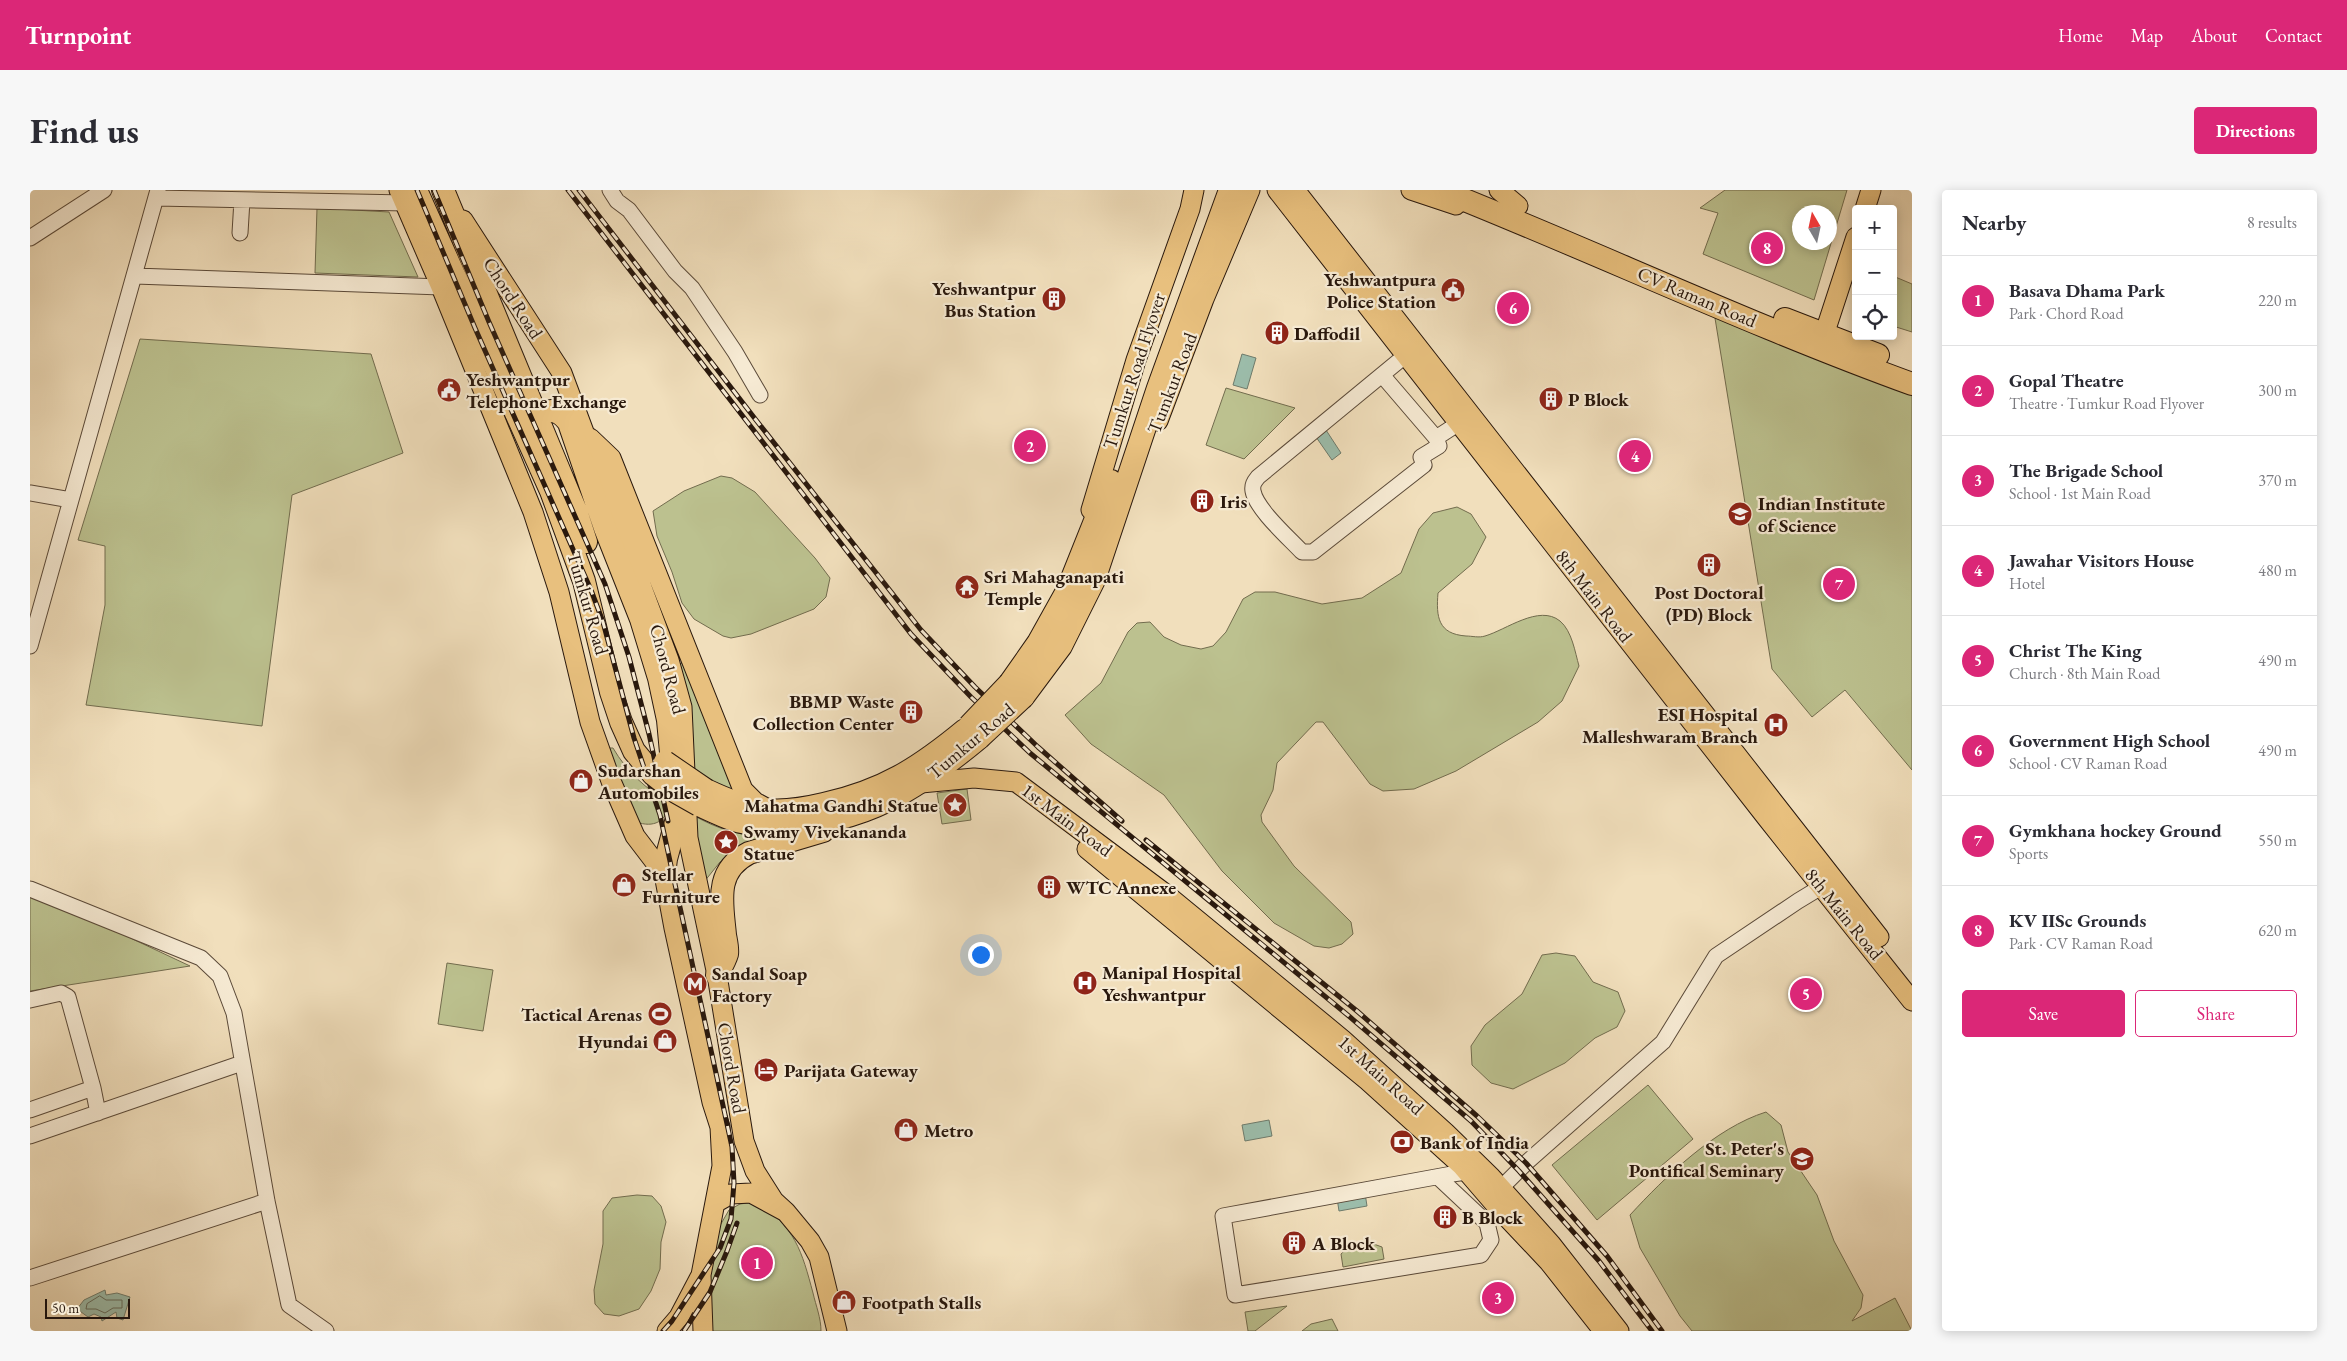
<!DOCTYPE html>
<html lang="en">
<head>
<meta charset="utf-8">
<style>
	:root { --surface:#fff; --page:#f7f7f7; --text:#2b2b33; --muted:#7c7c81; --line:#e1e1e2; --accent:#db2777 }
	body { margin:0; font-family:"EB Garamond",serif; background:var(--page); color:var(--text) }
	.controls { position:absolute; right:15px; top:15px; display:grid; overflow:hidden; border-radius:5px; box-shadow:0 2px 12px #0003 }
	.controls button { width:45px; height:45px; display:grid; place-items:center; padding:0; border:0; border-bottom:1px solid var(--line); background:var(--surface); color:var(--text); font:25px sans-serif }
	.compass { position:absolute; left:1762px; top:15px; width:45px; height:45px; border-radius:50%; background:var(--surface); box-shadow:0 2px 12px #0003; rotate:351deg }
	.scale { position:absolute; left:15px; bottom:12px; width:85px; box-sizing:border-box; padding-left:5px; border:2px solid #29180d; border-top:0; font-size:14px; line-height:18px; white-space:nowrap; color:#29180d; -webkit-text-stroke:4px #f6ead3; paint-order:stroke }
	.you { position:absolute; left:950px; top:764px; width:18px; height:18px; margin:-12px; border:4px solid #fff; border-radius:50%; background:#1a73e8; box-shadow:0 0 0 8px #1a73e833 }
	.badge { display:grid; place-items:center; width:32px; height:32px; border-radius:50%; background:var(--accent); color:#fff; font-size:16px; font-weight:700 }
	.pin { position:absolute; translate:-50% -50%; border:2px solid #fff; box-shadow:0 1px 5px #0006 }
	.list { margin:0; padding:0; list-style:none }
	h2 { display:flex; justify-content:space-between; align-items:center; height:65px; margin:0; padding:0 20px; font-size:21px }
	h2 small { font-size:16px; font-weight:400; color:var(--muted) }
	.list li { display:grid; grid-template-columns:32px 1fr auto; gap:15px; align-items:center; box-sizing:border-box; height:90px; padding:0 20px; border-top:1px solid var(--line) }
	.list b { display:block; font-size:19px; white-space:nowrap }
	.list p { margin:0; font-size:16px; white-space:nowrap; color:var(--muted) }
	.list em { font-size:16px; font-style:normal; color:var(--muted) }
	.actions { display:flex; gap:10px; padding:15px 20px }
	.actions a { flex:1; padding:11px 0; border:1px solid var(--accent); border-radius:5px; text-align:center; font-size:18px; color:var(--accent) }
	.actions .main { background:var(--accent); color:#fff }
	.icon { flex:none; width:28px; height:28px; fill:none; stroke:currentColor; stroke-width:2; stroke-linecap:round; stroke-linejoin:round }
	.map { position:relative; flex:none; width:1882px; height:1141px; overflow:hidden; border-radius:5px }
	header { display:flex; align-items:center; gap:30px; box-sizing:border-box; height:70px; padding:0 25px; background:var(--accent); color:#fff }
	header strong { font-size:24px }
	nav { display:flex; gap:28px; margin-inline-start:auto; font-size:18px }
	.intro { display:flex; align-items:center; justify-content:space-between; box-sizing:border-box; height:120px; padding:0 30px }
	h1 { margin:0; font-size:35px }
	.button { padding:12px 22px; border-radius:5px; background:var(--accent); color:#fff; font-size:18px; font-weight:700 }
	main { display:flex; gap:30px; padding:0 30px }
	aside { flex:1; background:var(--surface); border-radius:5px; box-shadow:0 2px 12px #0003 }
	.map>svg:first-child { display:block }
	.green { fill:#bcc18f; stroke:#726c4e; fill-rule:evenodd }
	.water { fill:#9cbdab; stroke:#6e7b6c }
	.lines { fill:none; stroke-linecap:round; stroke-linejoin:round }
	.shore { stroke:#626a5c; stroke-width:1 }
	.minor-casing { stroke:#5b4a39; stroke-width:17 }
	.major-casing { stroke:#29180d; stroke-width:21 }
	.highway-casing { stroke:#29180d; stroke-width:24 }
	.minor { stroke:#f6ead3; stroke-width:15 }
	.major { stroke:#e8c07e; stroke-width:19 }
	.highway { stroke:#e8c07e; stroke-width:22 }
	.rail-casing { stroke:#29180d; stroke-width:5 }
	.rail { stroke:#f6ead3; stroke-width:3; stroke-dasharray:9; stroke-linecap:butt }
	.highway-bridge-casing { stroke:#29180d; stroke-width:24; stroke-linecap:butt }
	.highway-bridge { stroke:#e8c07e; stroke-width:22 }
	.labels { text-anchor:middle; dominant-baseline:central; stroke-width:4.5; stroke-linejoin:round; paint-order:stroke }
	.poi-label { font-size:19px; font-weight:bold; fill:#29180d; stroke:#f6ead3; text-anchor:start }
	.street-label { font-size:19px; fill:#29180d; stroke:#f6ead3 }
</style>
</head>
<body>
<header>
<strong>Turnpoint</strong>
<nav><a>Home</a><a>Map</a><a>About</a><a>Contact</a></nav>
</header>
<div class="intro"><h1>Find us</h1><a class="button">Directions</a></div>
<main>
<div class="map">
<svg width="1882" height="1141" viewBox="0 0 1882 1141">
	<rect width="100%" height="100%" fill="#f1dfbc"/>
	<filter id="stains"><feTurbulence type="fractalNoise" baseFrequency=".004" numOctaves="4"/><feColorMatrix values="0 0 0 0 .2 0 0 0 0 .09 0 0 0 0 .02 0 0 0 .5 -.17"/></filter>
	<radialGradient id="worn" r=".72"><stop offset=".6" stop-color="#630" stop-opacity="0"/><stop offset="1" stop-color="#630" stop-opacity=".3"/></radialGradient>
	<path class="green" d="M1695,0H1817L1784,110L1673,64L1688,23L1670,18ZM1800,22V52H1770V22Z
		M287,18L359,22L388,87L285,83Z
		M1863,86L1882,94V142L1863,136Z
		M1684,122L1882,204V580L1815,500L1782,527L1742,479Z
		M110,149L341,164L373,263L262,305L232,536L56,515L75,415V356L48,350Z
		M1196,198L1265,218L1214,269L1176,255Z
		M691,286L702,288L725,302L785,368L800,388L796,407L784,419L721,444L701,448L693,446L664,429L652,413L642,382L627,346L623,321L654,301Z
		M1427,317L1441,324L1456,347L1442,374L1408,403C1406,427 1408,444 1436,446C1442,446 1449,448 1455,446C1476,440 1509,414 1530,431C1542,441 1545,462 1549,476L1532,511L1508,532L1426,581L1384,599L1353,601L1340,594L1293,532H1286L1247,573L1243,600L1231,625L1232,632L1264,676L1321,732L1323,744L1312,754L1299,758L1284,756L1244,733L1192,681L1134,605L1061,554L1035,525L1071,493L1098,442L1107,433L1120,432L1134,447L1151,455L1171,459L1183,456L1196,442L1213,409L1225,402H1245L1292,414L1332,408L1371,383L1389,339L1403,323Z
		M657,472L711,606L658,583L645,475Z
		M573,558H583C597,582 616,599 640,613C636,632 624,638 606,632Z
		M937,599L941,630L912,634L907,603Z
		M663,625C687,639 710,646 738,646L690,672L670,697Z
		M0,705L24,712L160,776L0,801Z
		M1526,763L1545,766L1563,792L1588,802L1595,821L1587,837L1565,848L1535,873L1483,899L1461,893L1442,875L1441,856L1455,835L1492,804L1512,765Z
		M417,773L463,780L453,841L408,834Z
		M1618,895L1663,949L1567,1030L1522,975Z
		M1736,922L1751,935L1758,962L1787,1005L1804,1051L1833,1105L1831,1118L1822,1131L1865,1108L1882,1141H1662L1650,1126L1610,1058L1600,1025C1635,987 1685,938 1736,922Z
		M607,1005L622,1006L631,1016L636,1032L631,1052L630,1079L621,1101L609,1119L589,1126L574,1124L565,1114L564,1100L573,1054V1021L582,1008Z
		M725,1012C765,1035 772,1062 783,1103C786,1116 791,1128 791,1141H679L676,1085L688,1039L699,1020L710,1014Z
		M1338,1052L1352,1057L1354,1069L1313,1077L1311,1064C1319,1056 1327,1053 1338,1052Z
		M1257,1116L1225,1141H1218L1215,1122Z
		M1302,1129L1308,1141H1272L1281,1134Z"/>
	<path class="water" d="M1212,164L1226,168L1217,199L1203,195Z
		M1296,240L1311,263L1302,270L1286,247Z
		M1239,930L1242,946L1215,951L1212,935Z
		M1335,1003L1337,1016L1309,1021L1307,1008Z
		M75,1100L76,1105L87,1103L100,1107L93,1130L87,1128L86,1122L72,1131L71,1127L64,1124L58,1127L47,1119L54,1110Z"/>
	<g class="lines">
		<path class="shore" d="M70,1106L76,1110H92V1118H83L75,1123L66,1119H56L57,1114Z"/>
		<defs>
			<path id="minor" d="M580,0L587,11L599,20L645,81L662,98L705,162L730,205
				M126,8L376,13
				M210,43L212,10
				M0,48L74,0
				M105,86L411,97
				M1376,165L1228,287C1224,292 1222,295 1223,301C1226,319 1259,348 1272,362H1283L1394,275L1391,267L1409,256L1406,248L1429,233
				M1352,185L1406,248
				M0,303L41,310
				M0,456L128,0
				M0,699L171,768L190,786L204,823L237,1011L259,1115L296,1141
				M0,810L31,803L38,807L63,898L68,923
				M0,920L63,898
				M0,946L212,873
				M1408,987L1457,1033L1461,1050L1451,1065L1205,1105L1193,1026L1422,984L1437,982
				M1464,1005L1496,973L1633,852L1686,766L1768,711L1801,691
				M0,1088L237,1011"/>
			<path id="major" d="M369,0L411,97L503,322L529,402L560,532L581,591L605,646L634,684L644,738L682,912L690,937L692,976L671,1085L673,1141
				M1247,0L1736,627L1882,811
				M1265,0L1849,747
				M1381,0L1426,15
				M1469,0L1488,16
				M1835,19L1841,0
				M433,30L532,183L639,470L652,517L658,648L687,785L714,951L725,981L744,1011L756,1022
				M1794,145L1826,47
				M1128,231L1174,109L1220,0
				M560,248L581,268L713,600L725,612L738,619
				M1061,320L1106,170L1160,19L1164,0
				M891,593L944,588L986,592L1137,705L1312,849L1416,943L1461,987L1521,1054L1589,1141
				M1057,659L1338,891L1432,976L1469,1019L1519,1072L1571,1138
				M685,1013L701,1004L721,1003L756,1022L780,1051L789,1067L807,1141
				M637,1141L649,1127L670,1087"/>
			<path id="highway" d="M386,0L521,301L554,391L581,502L591,532L604,561L623,584
				M413,0L546,321L556,352
				M1410,0C1568,63 1722,136 1882,194
				M1755,129L1848,165
				M507,227C520,217 530,220 539,233L575,338L611,429L629,488L638,530L647,628L636,669L634,684
				M980,493L1008,453L1037,401L1081,291
				M993,507L1031,456L1064,390L1128,198L1200,0
				M676,600C693,608 711,616 730,619C751,623 773,619 794,614C853,601 889,578 935,540
				M669,615C680,620 692,626 704,630C720,635 737,635 754,635C833,635 890,597 949,548
				M687,785C690,779 695,771 697,764C698,759 696,751 695,745C692,712 684,681 719,663L793,641"/>
		</defs>
		<use href="#minor" class="minor-casing"/>
		<use href="#major" class="major-casing"/>
		<use href="#highway" class="highway-casing"/>
		<use href="#minor" class="minor"/>
		<use href="#major" class="major"/>
		<use href="#highway" class="highway"/>
		<defs>
			<path id="rail" d="M387,0L445,138L561,400L573,432L604,548L630,625L702,957L704,993L701,1029L690,1058L642,1131L633,1141
				M404,0L459,132L575,394L599,467L619,544L638,631
				M538,0L881,444L941,507L1000,563L1320,827L1441,931L1489,981L1569,1071L1622,1141
				M549,0L726,230L891,440L945,497L1008,557L1092,631
				M1116,650L1327,821L1447,926L1496,973L1577,1066L1632,1141
				M654,1141L680,1102L697,1061L707,1033"/>
		</defs>
		<use href="#rail" class="rail-casing"/>
		<use href="#rail" class="rail"/>
		<defs>
			<path id="highway-bridge" d="M939,536L980,493
				M949,548L993,507
				M635,572L676,600
				M623,584L646,602L669,615"/>
		</defs>
		<use href="#highway-bridge" class="highway-bridge-casing"/>
		<use href="#highway-bridge" class="highway-bridge"/>
	</g>
	<defs>
		<symbol id="civic-disc" viewBox="-11 -11 22 22"><circle r="9.5" fill="#8f2418" stroke="#f6ead3"/><path d="M-.6-6.5H3V-4.5H.6V-3L4-1V1h2V6H-6V1h2V-1L-.6-3ZM-1.2 2.5V6h2.4V2.5Z" fill="#fff"/></symbol>
		<symbol id="building-disc" viewBox="-11 -11 22 22"><circle r="9.5" fill="#8f2418" stroke="#f6ead3"/><path d="M-4-6H4V6H1V3H-1V6H-4ZM-2.5-4.3h1.7v1.8h-1.7ZM.8-4.3h1.7v1.8H.8ZM-2.5-1h1.7V.8h-1.7ZM.8-1h1.7V.8H.8Z" fill="#fff"/></symbol>
		<symbol id="university-disc" viewBox="-11 -11 22 22"><circle r="9.5" fill="#8f2418" stroke="#f6ead3"/><path d="M0-5L7-2L0 1L-7-2ZM-4 1L0 2.5L4 1V4Q0 6-4 4Z" fill="#fff"/></symbol>
		<symbol id="temple-disc" viewBox="-11 -11 22 22"><circle r="9.5" fill="#8f2418" stroke="#f6ead3"/><path d="M0-6L5-2H3V0L6.5 2.5H4V6H1.5V3h-3V6H-4V2.5H-6.5L-3 0V-2H-5Z" fill="#fff"/></symbol>
		<symbol id="hospital-disc" viewBox="-11 -11 22 22"><circle r="9.5" fill="#8f2418" stroke="#f6ead3"/><path d="M-5-5h3v3.5h4V-5h3V5h-3V1.5h-4V5h-3Z" fill="#fff"/></symbol>
		<symbol id="shop-disc" viewBox="-11 -11 22 22"><circle r="9.5" fill="#8f2418" stroke="#f6ead3"/><path d="M-5-2.5h2.3a2.7 3.5 0 0 1 5.4 0H5L5.5 6h-11ZM-1.5-2.5h3a1.5 2.3 0 0 0-3 0Z" fill="#fff"/></symbol>
		<symbol id="sight-disc" viewBox="-11 -11 22 22"><circle r="9.5" fill="#8f2418" stroke="#f6ead3"/><path d="M0-6L1.8-2.2L6-1.7L2.9 1.2L3.7 5.4L0 3.3L-3.7 5.4L-2.9 1.2L-6-1.7L-1.8-2.2Z" fill="#fff"/></symbol>
		<symbol id="metro-disc" viewBox="-11 -11 22 22"><circle r="9.5" fill="#8f2418" stroke="#f6ead3"/><path d="M-5.5 5V-5H-3L0 0L3-5H5.5V5H3V-.5L0 4L-3-.5V5Z" fill="#fff"/></symbol>
		<symbol id="stadium-disc" viewBox="-11 -11 22 22"><circle r="9.5" fill="#8f2418" stroke="#f6ead3"/><path d="M0-5a6.5 5 0 1 0 0 10a6.5 5 0 1 0 0-10ZM-3.5-1.8h7v3.6h-7Z" fill="#fff"/></symbol>
		<symbol id="hotel-disc" viewBox="-11 -11 22 22"><circle r="9.5" fill="#8f2418" stroke="#f6ead3"/><path d="M-6-4.5h1.5V1H6V5H4.5V3h-9V5H-6ZM-4 0a1.8 1.8 0 1 1 3.6 0ZM.5 0V-2.5h3Q6-2.5 6 0Z" fill="#fff"/></symbol>
		<symbol id="bank-disc" viewBox="-11 -11 22 22"><circle r="9.5" fill="#8f2418" stroke="#f6ead3"/><path d="M-6-4H6V4H-6ZM0-2.3a2.3 2.3 0 1 0 0 4.6a2.3 2.3 0 1 0 0-4.6Z" fill="#fff"/></symbol>
	</defs>
	<g fill-rule="evenodd">
		<use href="#civic-disc" x="1409" y="86" width="28" height="28"/>
		<use href="#building-disc" x="1010" y="95" width="28" height="28"/>
		<use href="#building-disc" x="1233" y="129" width="28" height="28"/>
		<use href="#civic-disc" x="405" y="186" width="28" height="28"/>
		<use href="#building-disc" x="1507" y="195" width="28" height="28"/>
		<use href="#building-disc" x="1158" y="297" width="28" height="28"/>
		<use href="#university-disc" x="1696" y="310" width="28" height="28"/>
		<use href="#building-disc" x="1665" y="361" width="28" height="28"/>
		<use href="#temple-disc" x="923" y="383" width="28" height="28"/>
		<use href="#building-disc" x="867" y="508" width="28" height="28"/>
		<use href="#hospital-disc" x="1732" y="521" width="28" height="28"/>
		<use href="#shop-disc" x="537" y="577" width="28" height="28"/>
		<use href="#sight-disc" x="911" y="601" width="28" height="28"/>
		<use href="#sight-disc" x="682" y="638" width="28" height="28"/>
		<use href="#shop-disc" x="580" y="681" width="28" height="28"/>
		<use href="#building-disc" x="1005" y="683" width="28" height="28"/>
		<use href="#hospital-disc" x="1041" y="779" width="28" height="28"/>
		<use href="#metro-disc" x="651" y="780" width="28" height="28"/>
		<use href="#stadium-disc" x="616" y="810" width="28" height="28"/>
		<use href="#shop-disc" x="621" y="837" width="28" height="28"/>
		<use href="#hotel-disc" x="722" y="866" width="28" height="28"/>
		<use href="#shop-disc" x="862" y="926" width="28" height="28"/>
		<use href="#bank-disc" x="1358" y="938" width="28" height="28"/>
		<use href="#university-disc" x="1758" y="955" width="28" height="28"/>
		<use href="#building-disc" x="1401" y="1013" width="28" height="28"/>
		<use href="#building-disc" x="1250" y="1039" width="28" height="28"/>
		<use href="#shop-disc" x="800" y="1098" width="28" height="28"/>
	</g>
	<g class="labels">
		<g class="poi-label">
			<text x="1406" y="89" text-anchor="end">Yeshwantpura<tspan x="1406" dy="22">Police Station</tspan></text>
			<text x="1006" y="98" text-anchor="end">Yeshwantpur<tspan x="1006" dy="22">Bus Station</tspan></text>
			<text x="1264" y="143">Daffodil</text>
			<text x="436" y="189">Yeshwantpur<tspan x="436" dy="22">Telephone Exchange</tspan></text>
			<text x="1538" y="209">P Block</text>
			<text x="1190" y="311">Iris</text>
			<text x="1728" y="313">Indian Institute<tspan x="1728" dy="22">of Science</tspan></text>
			<text x="954" y="386">Sri Mahaganapati<tspan x="954" dy="22">Temple</tspan></text>
			<text x="1679" y="402" text-anchor="middle">Post Doctoral<tspan x="1679" dy="22">(PD) Block</tspan></text>
			<text x="864" y="511" text-anchor="end">BBMP Waste<tspan x="864" dy="22">Collection Center</tspan></text>
			<text x="1728" y="524" text-anchor="end">ESI Hospital<tspan x="1728" dy="22">Malleshwaram Branch</tspan></text>
			<text x="568" y="580">Sudarshan<tspan x="568" dy="22">Automobiles</tspan></text>
			<text x="908" y="615" text-anchor="end">Mahatma Gandhi Statue</text>
			<text x="714" y="641">Swamy Vivekananda<tspan x="714" dy="22">Statue</tspan></text>
			<text x="612" y="684">Stellar<tspan x="612" dy="22">Furniture</tspan></text>
			<text x="1036" y="697">WTC Annexe</text>
			<text x="1072" y="782">Manipal Hospital<tspan x="1072" dy="22">Yeshwantpur</tspan></text>
			<text x="682" y="783">Sandal Soap<tspan x="682" dy="22">Factory</tspan></text>
			<text x="612" y="824" text-anchor="end">Tactical Arenas</text>
			<text x="618" y="851" text-anchor="end">Hyundai</text>
			<text x="754" y="880">Parijata Gateway</text>
			<text x="894" y="940">Metro</text>
			<text x="1390" y="952">Bank of India</text>
			<text x="1754" y="958" text-anchor="end">St. Peter's<tspan x="1754" dy="22">Pontifical Seminary</tspan></text>
			<text x="1432" y="1027">B Block</text>
			<text x="1282" y="1053">A Block</text>
			<text x="832" y="1112">Footpath Stalls</text>
		</g>
		<g class="street-label">
			<text transform="translate(1667 107) rotate(23)">CV Raman Road</text>
			<text transform="translate(483 108) rotate(57)">Chord Road</text>
			<text transform="translate(1104 181) rotate(-72)">Tumkur Road Flyover</text>
			<text transform="translate(1142 193) rotate(-69)">Tumkur Road</text>
			<text transform="translate(1564 406) rotate(52)">8th Main Road</text>
			<text transform="translate(558 413) rotate(74)">Tumkur Road</text>
			<text transform="translate(638 479) rotate(75)">Chord Road</text>
			<text transform="translate(941 551) rotate(-40)">Tumkur Road</text>
			<text transform="translate(1037 630) rotate(37)">1st Main Road</text>
			<text transform="translate(1814 724) rotate(51)">8th Main Road</text>
			<text transform="translate(702 878) rotate(80)">Chord Road</text>
			<text transform="translate(1351 885) rotate(42)">1st Main Road</text>
		</g>
	</g>
	<rect width="100%" height="100%" filter="url(#stains)"/>
	<rect width="100%" height="100%" fill="url(#worn)"/>
</svg>
<div class="controls">
<button>+</button>
<button>−</button>
<button><svg class="icon" aria-label="locate" viewBox="0 0 24 24"><circle cx="12" cy="12" r="6"/><path d="M12 2v4M12 18v4M2 12h4M18 12h4"/></svg></button>
</div>
<svg class="compass" viewBox="-18 -18 36 36"><path d="M0-13l5 13h-10z" fill="#e53935"/><path d="M0 13l5-13h-10z" fill="#7c7c81"/></svg>
<div class="scale">50 m</div>
<div class="you"></div>
<div class="pin badge" style="left:727px;top:1073px">1</div>
<div class="pin badge" style="left:1000px;top:256px">2</div>
<div class="pin badge" style="left:1468px;top:1108px">3</div>
<div class="pin badge" style="left:1605px;top:266px">4</div>
<div class="pin badge" style="left:1776px;top:804px">5</div>
<div class="pin badge" style="left:1483px;top:118px">6</div>
<div class="pin badge" style="left:1809px;top:394px">7</div>
<div class="pin badge" style="left:1737px;top:58px">8</div>
</div>
<aside>
<h2>Nearby<small>8 results</small></h2>
<ul class="list">
<li><span class="badge">1</span><div><b>Basava Dhama Park</b><p>Park · Chord Road</p></div><em>220 m</em></li>
<li><span class="badge">2</span><div><b>Gopal Theatre</b><p>Theatre · Tumkur Road Flyover</p></div><em>300 m</em></li>
<li><span class="badge">3</span><div><b>The Brigade School</b><p>School · 1st Main Road</p></div><em>370 m</em></li>
<li><span class="badge">4</span><div><b>Jawahar Visitors House</b><p>Hotel</p></div><em>480 m</em></li>
<li><span class="badge">5</span><div><b>Christ The King</b><p>Church · 8th Main Road</p></div><em>490 m</em></li>
<li><span class="badge">6</span><div><b>Government High School</b><p>School · CV Raman Road</p></div><em>490 m</em></li>
<li><span class="badge">7</span><div><b>Gymkhana hockey Ground</b><p>Sports</p></div><em>550 m</em></li>
<li><span class="badge">8</span><div><b>KV IISc Grounds</b><p>Park · CV Raman Road</p></div><em>620 m</em></li>
</ul>
<div class="actions"><a class="main">Save</a><a>Share</a></div>
</aside>
</main>
</body>
</html>
